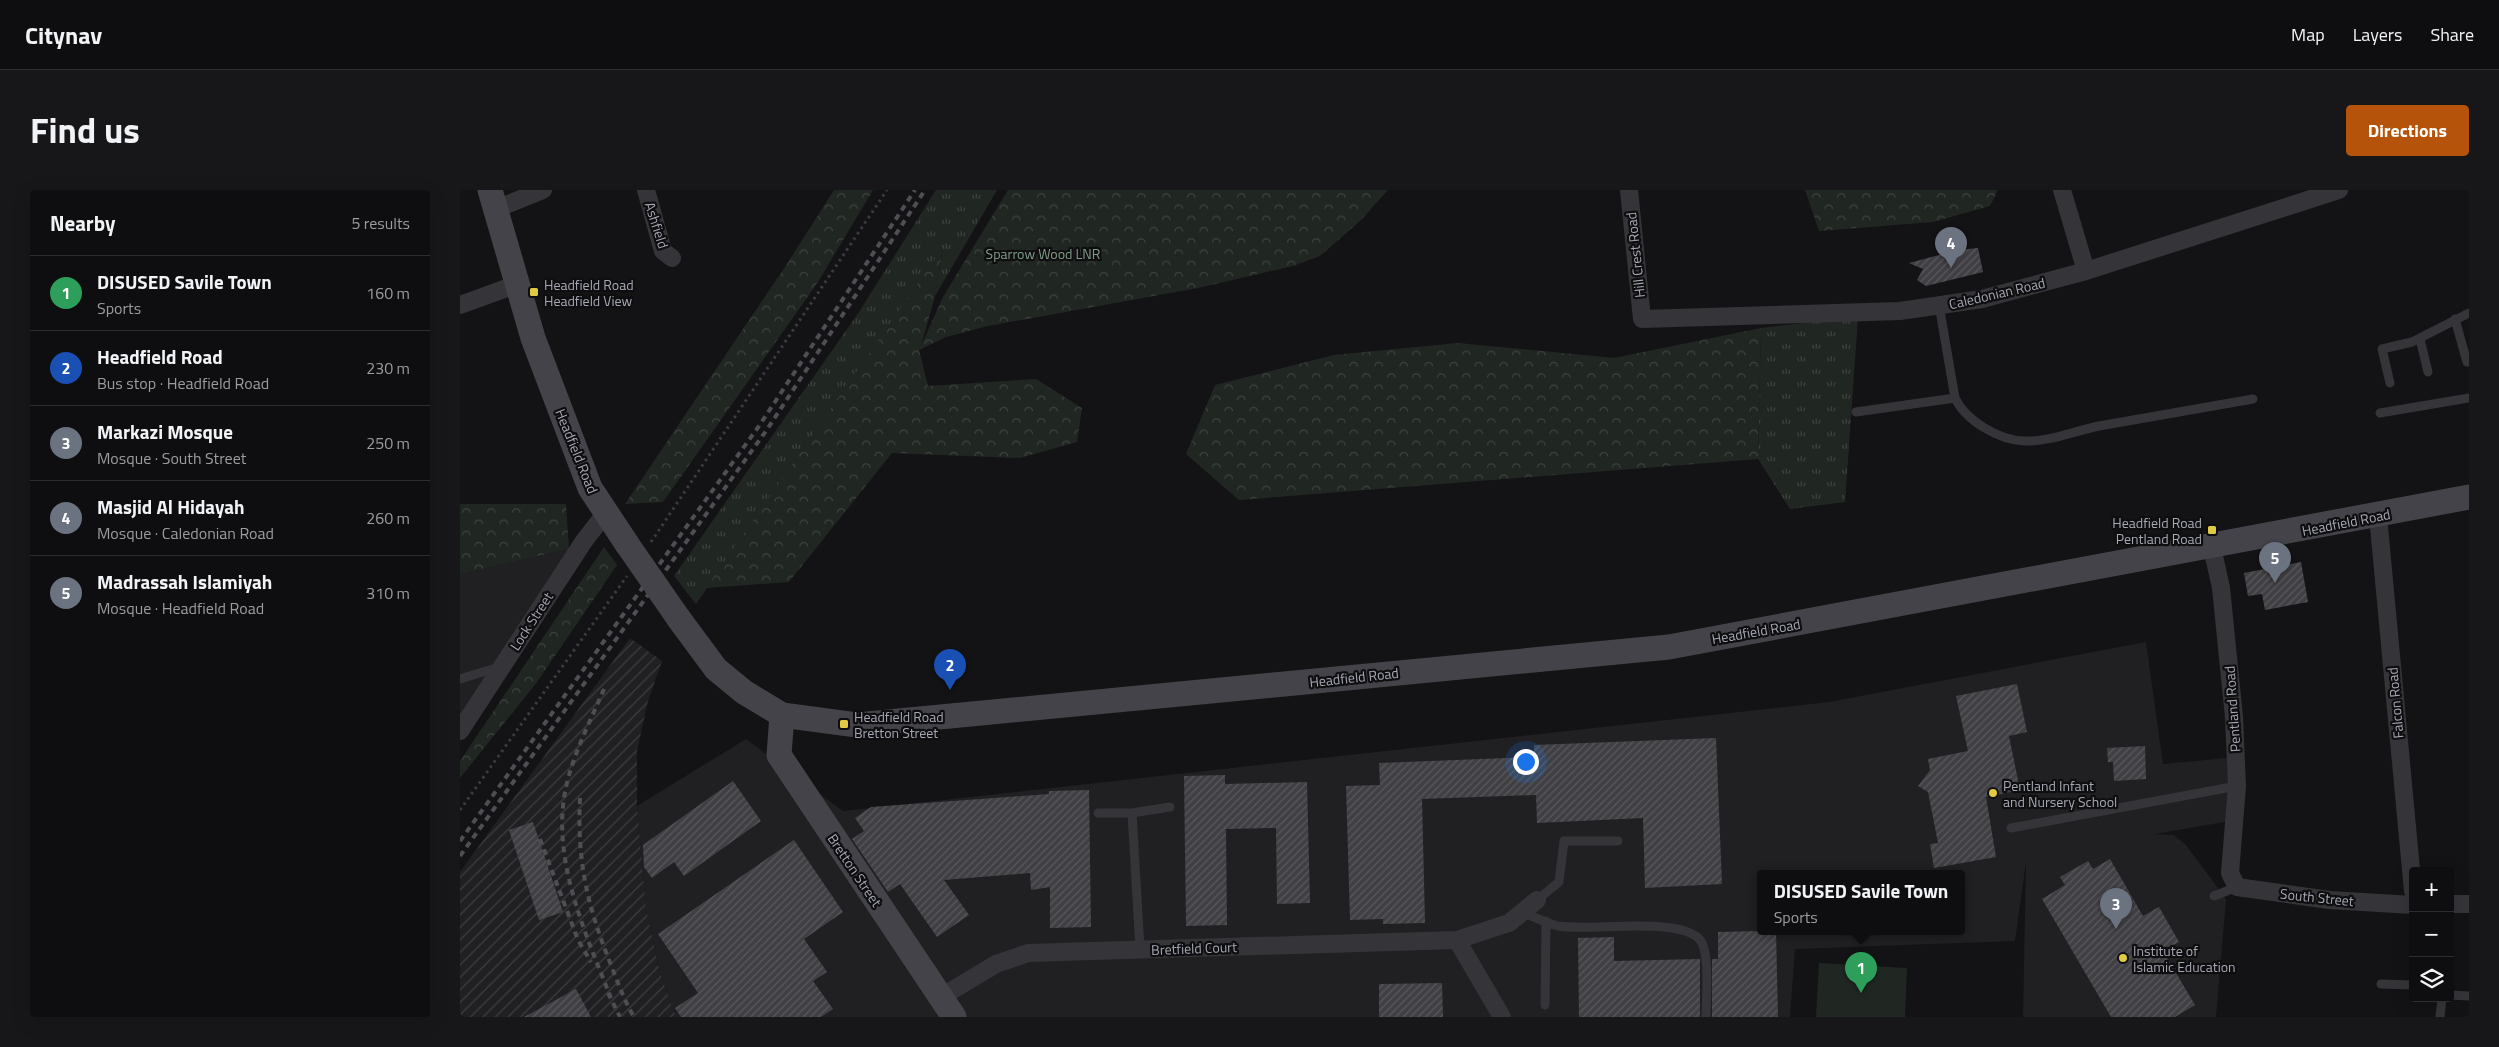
<!DOCTYPE html>
<html lang="en">
<head>
<meta charset="utf-8">
<style>
	:root { --surface:#0e0e10; --page:#171719; --text:#f1f3f6; --muted:#9b9c9f; --line:#2e2e30; --accent:#b45309 }
	body { margin:0; font-family:"Titillium Web",sans-serif; background:var(--page); color:var(--text) }
	.controls { position:absolute; right:15px; bottom:15px; display:grid; overflow:hidden; border-radius:5px; box-shadow:0 5px 20px #0002 }
	.controls button { width:45px; height:45px; display:grid; place-items:center; padding:0; border:0; border-bottom:1px solid var(--line); background:var(--surface); color:var(--text); font:25px sans-serif }
	.you { position:absolute; left:1065px; top:571px; width:18px; height:18px; margin:-12px; border:4px solid #fff; border-radius:50%; background:#1a73e8; box-shadow:0 0 0 8px #1a73e833 }
	.badge { display:grid; place-items:center; width:32px; height:32px; border-radius:50%; background:var(--accent); color:#fff; font-size:16px; font-weight:700 }
	.pin { position:absolute; translate:-50% -41px; filter:drop-shadow(0 1px 2px #0008) }
	.pin::after { content:''; position:absolute; top:26px; width:18px; height:15px; background:inherit; clip-path:polygon(0 0,100% 0,50% 100%) }
	.popup { position:absolute; left:1297px; top:680px; width:208px; height:65px; box-sizing:border-box; display:grid; place-content:center; border-radius:5px; background:var(--surface); filter:drop-shadow(0 1px 4px #0005); font-size:16px; white-space:nowrap; color:var(--muted) }
	.popup b { font-size:19px; color:var(--text) }
	.popup::after { content:''; position:absolute; left:50%; top:100%; margin-left:-10px; border:10px solid transparent; border-top-color:var(--surface) }
	.list { margin:0; padding:0; list-style:none }
	h2 { display:flex; justify-content:space-between; align-items:center; height:65px; margin:0; padding:0 20px; font-size:21px }
	h2 small { font-size:16px; font-weight:400; color:var(--muted) }
	.list li { display:grid; grid-template-columns:32px 1fr auto; gap:15px; align-items:center; box-sizing:border-box; height:75px; padding:0 20px; border-top:1px solid var(--line) }
	.list b { display:block; font-size:19px; white-space:nowrap }
	.list p { margin:0; font-size:16px; white-space:nowrap; color:var(--muted) }
	.list em { font-size:16px; font-style:normal; color:var(--muted) }
	.icon { flex:none; width:28px; height:28px; fill:none; stroke:currentColor; stroke-width:2; stroke-linecap:round; stroke-linejoin:round }
	.map { position:relative; flex:none; width:2009px; height:827px; overflow:hidden; border-radius:5px }
	header { display:flex; align-items:center; gap:30px; box-sizing:border-box; height:70px; padding:0 25px; background:var(--surface); border-bottom:1px solid var(--line) }
	header strong { font-size:24px }
	nav { display:flex; gap:28px; margin-inline-start:auto; font-size:18px }
	.intro { display:flex; align-items:center; justify-content:space-between; box-sizing:border-box; height:120px; padding:0 30px }
	h1 { margin:0; font-size:35px }
	.button { padding:12px 22px; border-radius:5px; background:var(--accent); color:#fff; font-size:18px; font-weight:700 }
	main { display:flex; gap:30px; padding:0 30px }
	aside { flex:1; background:var(--surface); border-radius:5px; box-shadow:0 5px 20px #0002 }
	.map>svg:first-child { display:block }
	.built { fill:#201f21; fill-rule:evenodd }
	.industrial { fill:url(#industrial-furrows) }
	.grass { fill:url(#grass-tufts) }
	.forest { fill:url(#forest-crowns) }
	.garden { fill:#202722 }
	.building { fill:url(#building-hatch) }
	.lines { fill:none; stroke-linecap:round; stroke-linejoin:round }
	.path { stroke:#3b3b40; stroke-width:3; stroke-dasharray:2.5 4; stroke-linecap:butt }
	.lane { stroke:#353539; stroke-width:9 }
	.street { stroke:#353539; stroke-width:18 }
	.secondary { stroke:#434349; stroke-width:25 }
	.rail { stroke:#4e4e54; stroke-width:4; stroke-dasharray:6 5; stroke-linecap:butt }
	.secondary-bridge { stroke:#434349; stroke-width:25 }
	.poi-dot { fill:#dfca41; stroke:#0e0e10; stroke-width:2 }
	.labels { text-anchor:middle; dominant-baseline:central; stroke-width:4.5; stroke-linejoin:round; paint-order:stroke }
	.street-label { font-size:14px; fill:#a6a8b4; stroke:#0e0e10 }
	.park-label { font-size:14px; fill:#7f9d87; stroke:#0e0e10 }
	.poi-label { font-size:14px; fill:#a6a8b4; stroke:#0e0e10; text-anchor:start }
</style>
</head>
<body>
<header>
<strong>Citynav</strong>
<nav><a>Map</a><a>Layers</a><a>Share</a></nav>
</header>
<div class="intro"><h1>Find us</h1><a class="button">Directions</a></div>
<main>
<aside>
<h2>Nearby<small>5 results</small></h2>
<ul class="list">
<li><span class="badge" style="background:#2e9e5b">1</span><div><b>DISUSED Savile Town</b><p>Sports</p></div><em>160 m</em></li>
<li><span class="badge" style="background:#1a4fb4">2</span><div><b>Headfield Road</b><p>Bus stop · Headfield Road</p></div><em>230 m</em></li>
<li><span class="badge" style="background:#6b7280">3</span><div><b>Markazi Mosque</b><p>Mosque · South Street</p></div><em>250 m</em></li>
<li><span class="badge" style="background:#6b7280">4</span><div><b>Masjid Al Hidayah</b><p>Mosque · Caledonian Road</p></div><em>260 m</em></li>
<li><span class="badge" style="background:#6b7280">5</span><div><b>Madrassah Islamiyah</b><p>Mosque · Headfield Road</p></div><em>310 m</em></li>
</ul>
</aside>
<div class="map">
<svg width="2009" height="827" viewBox="0 0 2009 827">
	<defs>
		<pattern id="industrial-furrows" width="10" height="10" patternUnits="userSpaceOnUse" patternTransform="scale(1.25)"><rect width="10" height="10" fill="#201f21"/><path d="M-1 1l2-2M0 10L10 0M9 11l2-2" fill="none" stroke="#3d3d3f"/></pattern>
		<pattern id="grass-tufts" width="24" height="20" patternUnits="userSpaceOnUse" patternTransform="scale(1.25)"><rect width="24" height="20" fill="#202722"/><path d="M3 7l-1-3M5 7V3M7 7l1-3M15 17l-1-3M17 17v-4M19 17l1-3" fill="none" stroke="#3d4440"/></pattern>
		<pattern id="forest-crowns" width="20" height="18" patternUnits="userSpaceOnUse" patternTransform="scale(1.25)"><rect width="20" height="18" fill="#202722"/><path d="M2 6a3 3 0 1 1 6 0M12 15a3 3 0 1 1 6 0" fill="none" stroke="#3d4440"/></pattern>
		<pattern id="building-hatch" width="6" height="6" patternUnits="userSpaceOnUse" patternTransform="scale(1.25)"><rect width="6" height="6" fill="#404044"/><path d="M-1 1l2-2M0 6l6-6M5 7l2-2" fill="none" stroke="#59595d"/></pattern>
	</defs>
	<rect width="100%" height="100%" fill="#131315"/>
	<path class="built" d="M109,359L0,532V384Z
		M1686,452L1703,574L1767,568L1770,631L1695,644L1714,645L1726,655L1766,709L1756,827H1563L1566,672L1555,751L1335,759L1330,827H216L200,783L186,719L177,616L286,549L383,621L1369,512ZM1301,684H1501V742H1301Z"/>
	<path class="industrial" d="M170,448L202,471L188,511L177,561V616L186,719L200,783L216,827H0V682Z"/>
	<path class="grass" d="M476,0H537L475,106L483,58L236,414L214,386L399,122Z
		M1398,127L1385,312L1330,319L1298,269L1301,138Z"/>
	<path class="forest" d="M374,0H413L358,92L203,312L165,314L325,77Z
		M548,0H928L901,30L860,66L833,76L738,98L528,136L486,147L459,160L468,196L576,189L622,218L617,252L560,268L432,263L329,392L246,398L483,57L475,106L461,156L483,107Z
		M1345,0H1538L1530,16L1473,32L1359,41Z
		M1301,138L1298,269L779,310L726,264L755,195L874,165L998,153L1154,168Z
		M0,314H106L109,359L0,384Z
		M144,357L157,375L77,492L0,588V571Z"/>
	<path class="garden" d="M1359,773L1447,778L1445,827H1356Z"/>
	<path class="building" d="M1518,58L1523,82L1466,96L1457,90L1463,79L1449,73L1498,60Z
		M1841,372L1848,412L1805,420L1802,404L1788,406L1784,383Z
		M1557,494L1567,542L1549,546L1560,600L1526,607L1536,667L1474,678L1470,654L1478,653L1468,602L1458,596L1470,580L1468,569L1508,561L1496,506Z
		M1256,548L1262,694L1185,698L1183,628L1077,633L1076,605L962,609L965,733L923,734V729L890,730L886,596L920,595L919,573L1074,567V555Z
		M1685,556L1686,589L1654,591L1653,572H1648L1647,558Z
		M765,585V594L847,592L850,713L817,714L816,638L766,639L767,735L726,736L724,586Z
		M273,591L301,631L224,686L214,672L192,688L184,677L183,655Z
		M629,600L631,737L590,738V697L571,700L570,683L484,690L509,725L477,747L440,694L428,702L392,649L404,641L395,628L411,617L589,604V601Z
		M73,632L103,722L79,730L49,640Z
		M334,650L383,722L344,749L367,782L353,791L373,819L361,827H221L215,818L238,803L198,744Z
		M1650,669L1683,726L1699,717L1719,752L1703,761L1735,815L1715,827H1651L1582,709L1605,695L1600,687L1628,671L1633,679Z
		M1301,741L1316,742L1318,827H1252V769H1258V742Z
		M1154,747V771L1240,769V827H1119L1118,748Z
		M982,793L983,827H919V794Z
		M116,799L131,827H64Z"/>
	<g class="lines">
		<path class="path" d="M191,352L427,0
			M0,620L167,386"/>
		<path class="lane" d="M1479,115L1495,208C1506,231 1539,250 1564,251C1589,252 1614,241 1639,236C1690,227 1742,218 1793,209
			M1995,129L2007,172
			M1960,149L1968,182
			M1930,193L1922,159L1952,152L2009,123
			M1396,222L1495,208
			M1920,223L2009,208
			M0,489L39,477
			M638,623H672
			M1551,638L1777,596
			M1754,706L1777,697
			M1077,710L1099,692L1104,651H1158
			M1062,722C1074,727 1086,733 1098,736C1128,742 1223,725 1241,751C1250,765 1246,809 1246,827
			M680,759L672,623L710,617
			M1921,794L1953,795
			M1990,805L2009,806
			M1085,815L1086,731
			M1980,827L1982,808"/>
		<path class="street" d="M186,0L203,61L212,68
			M1169,0L1182,129L1440,121L1522,109L1626,81L1879,0
			M1602,0L1626,81
			M36,19L83,0
			M0,115L58,94
			M1918,326L1953,701
			M1752,357L1761,398L1774,527L1777,596L1770,683L1777,697L1869,710L1953,715
			M0,541L124,351L145,324
			M1990,714H2009
			M997,750L1042,827
			M481,807L536,774L568,763L997,750L1049,733L1077,710"/>
		<path class="secondary" d="M30,0L73,148L130,298L167,354
			M219,429L256,479L284,502L322,525L397,535L1209,457L2009,307
			M322,525L319,565L494,827"/>
		<path class="rail" d="M144,499C130,532 112,566 105,602C92,671 126,745 151,808
			M120,608C117,672 127,715 151,775C158,793 164,810 174,827
			M80,649L118,750L131,772
			M0,651L299,236L455,0
			M0,666L306,241L465,0
			M148,803L160,827"/>
		<path class="secondary-bridge" d="M167,354L219,429"/>
	</g>
	<g class="poi-dot">
		<rect x="69" y="97" width="10" height="10" rx="2.5"/>
		<rect x="1747" y="335" width="10" height="10" rx="2.5"/>
		<rect x="379" y="529" width="10" height="10" rx="2.5"/>
		<circle cx="1533" cy="603" r="5"/>
		<circle cx="1663" cy="768" r="5"/>
	</g>
	<g class="labels">
		<g class="street-label">
			<text transform="translate(197 35) rotate(72)">Ashfield</text>
			<text transform="translate(1175 65) rotate(-96)">Hill Crest Road</text>
			<text transform="translate(1537 103) rotate(-13)">Caledonian Road</text>
			<text transform="translate(117 261) rotate(68)">Headfield Road</text>
			<text transform="translate(1886 332) rotate(-11)">Headfield Road</text>
			<text transform="translate(71 431) rotate(-57)">Lock Street</text>
			<text transform="translate(1296 441) rotate(-10)">Headfield Road</text>
			<text transform="translate(894 487) rotate(-6)">Headfield Road</text>
			<text transform="translate(1935 513) rotate(-95)">Falcon Road</text>
			<text transform="translate(1772 519) rotate(-94)">Pentland Road</text>
			<text transform="translate(395 680) rotate(56)">Bretton Street</text>
			<text transform="translate(1857 707) rotate(6)">South Street</text>
			<text transform="translate(734 758) rotate(-2)">Bretfield Court</text>
		</g>
		<g class="park-label">
			<text x="583" y="63">Sparrow Wood LNR</text>
		</g>
		<g class="poi-label">
			<text x="84" y="94">Headfield Road<tspan x="84" dy="16">Headfield View</tspan></text>
			<text x="1742" y="332" text-anchor="end">Headfield Road<tspan x="1742" dy="16">Pentland Road</tspan></text>
			<text x="394" y="526">Headfield Road<tspan x="394" dy="16">Bretton Street</tspan></text>
			<text x="1543" y="595">Pentland Infant<tspan x="1543" dy="16">and Nursery School</tspan></text>
			<text x="1673" y="760">Institute of<tspan x="1673" dy="16">Islamic Education</tspan></text>
		</g>
	</g>
</svg>
<div class="controls">
<button>+</button>
<button>−</button>
<button><svg class="icon" aria-label="layers" viewBox="0 0 24 24"><path d="M12 4l9 5-9 5-9-5zM3 14l9 5 9-5"/></svg></button>
</div>
<div class="you"></div>
<div class="pin badge" style="left:1401px;top:803px;background:#2e9e5b">1</div>
<div class="popup"><b>DISUSED Savile Town</b>Sports</div>
<div class="pin badge" style="left:490px;top:500px;background:#1a4fb4">2</div>
<div class="pin badge" style="left:1656px;top:739px;background:#6b7280">3</div>
<div class="pin badge" style="left:1491px;top:78px;background:#6b7280">4</div>
<div class="pin badge" style="left:1815px;top:393px;background:#6b7280">5</div>
</div>
</main>
</body>
</html>
